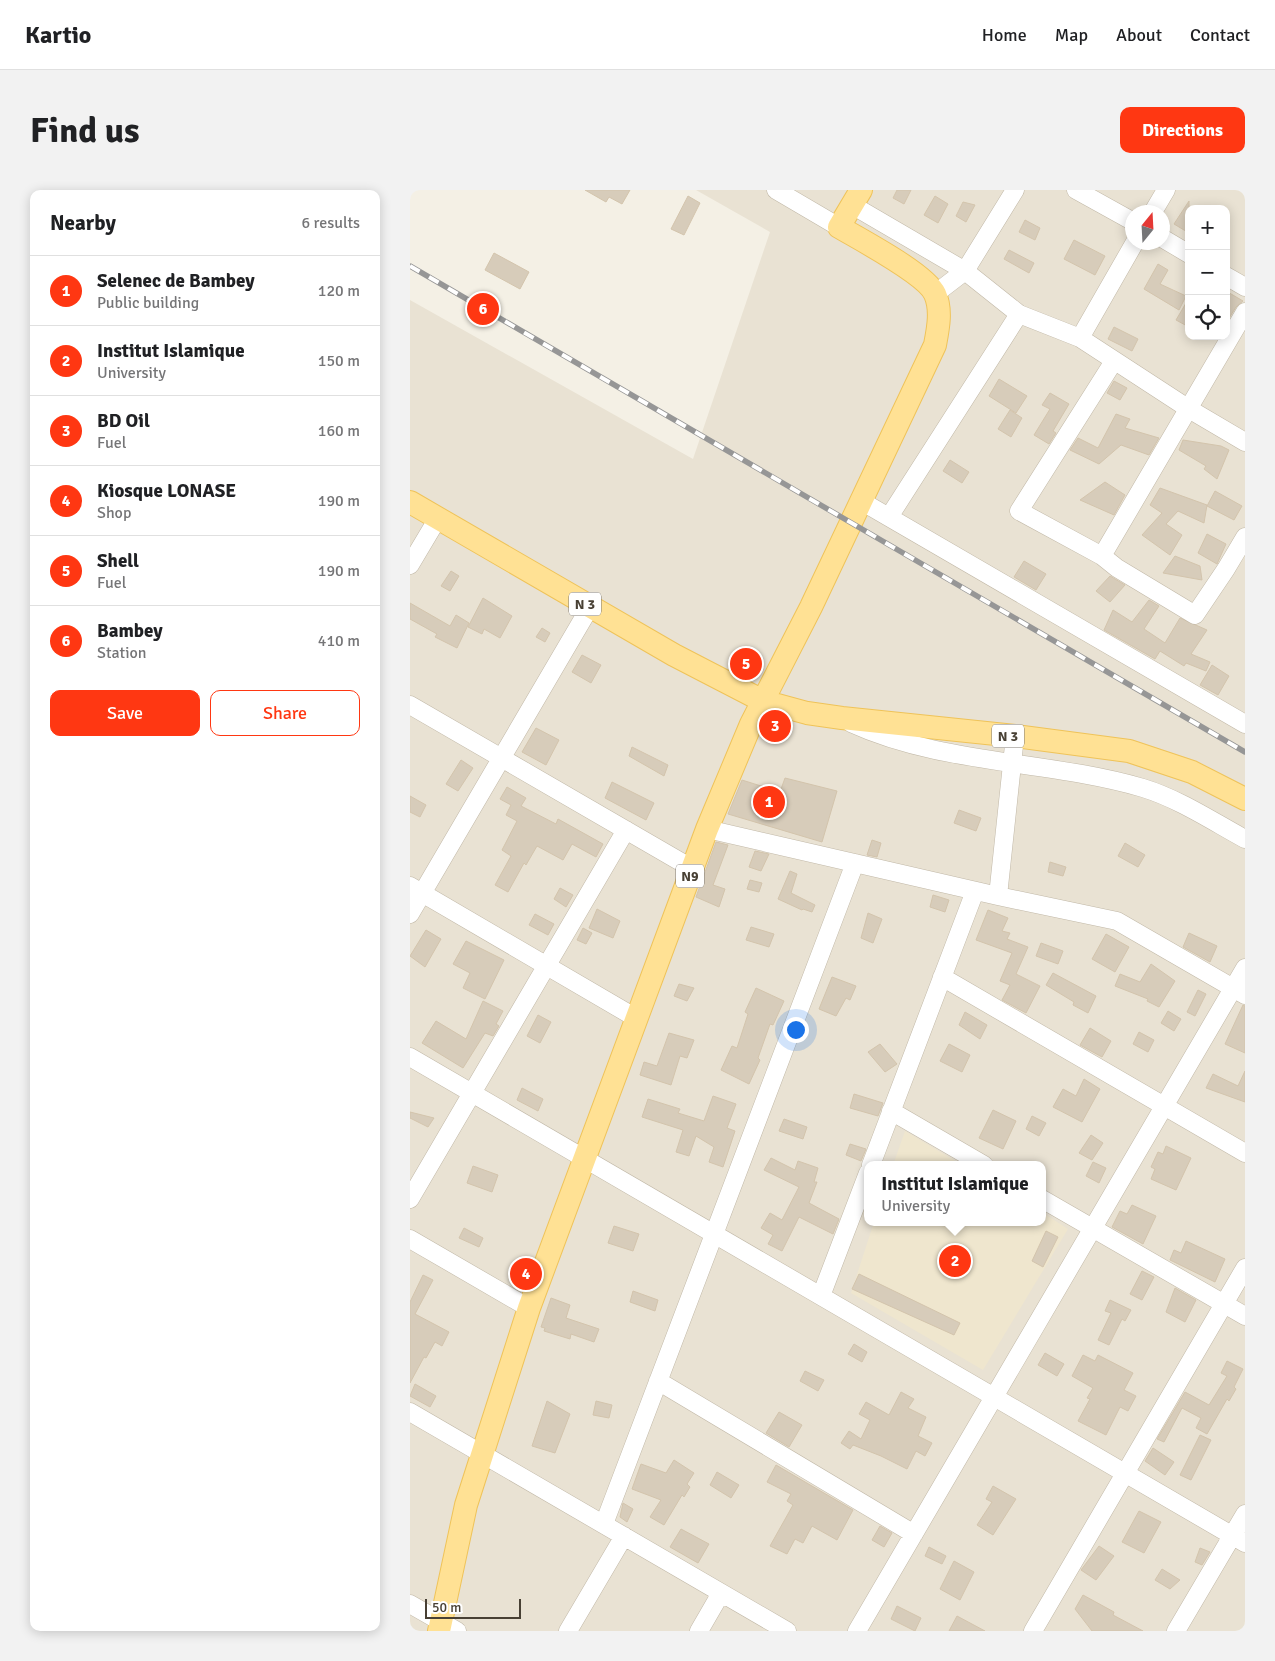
<!DOCTYPE html>
<html lang="en">
<head>
<meta charset="utf-8">
<style>
	:root { --surface:#fff; --page:#f2f2f2; --text:#202124; --muted:#757577; --line:#e0e0e0; --accent:#ff3712 }
	body { margin:0; font-family:Signika,sans-serif; background:var(--page); color:var(--text) }
	.controls { position:absolute; right:15px; top:15px; display:grid; overflow:hidden; border-radius:10px; box-shadow:0 2px 12px #0003 }
	.controls button { width:45px; height:45px; display:grid; place-items:center; padding:0; border:0; border-bottom:1px solid var(--line); background:var(--surface); color:var(--text); font:25px sans-serif }
	.compass { position:absolute; left:715px; top:15px; width:45px; height:45px; border-radius:50%; background:var(--surface); box-shadow:0 2px 12px #0003; rotate:18deg }
	.scale { position:absolute; left:15px; bottom:12px; width:96px; box-sizing:border-box; padding-left:5px; border:2px solid #484034; border-top:0; font-size:14px; line-height:18px; white-space:nowrap; color:#484034; -webkit-text-stroke:4px #fff; paint-order:stroke }
	.you { position:absolute; left:385px; top:839px; width:18px; height:18px; margin:-12px; border:4px solid #fff; border-radius:50%; background:#1a73e8; box-shadow:0 0 0 8px #1a73e833 }
	.badge { display:grid; place-items:center; width:32px; height:32px; border-radius:50%; background:var(--accent); color:#fff; font-size:16px; font-weight:700 }
	.pin { position:absolute; translate:-50% -50%; border:2px solid #fff; box-shadow:0 1px 5px #0006 }
	.popup { position:absolute; left:454px; top:971px; width:182px; height:65px; box-sizing:border-box; display:grid; place-content:center; border-radius:10px; background:var(--surface); filter:drop-shadow(0 1px 4px #0005); font-size:16px; white-space:nowrap; color:var(--muted) }
	.popup b { font-size:19px; color:var(--text) }
	.popup::after { content:''; position:absolute; left:50%; top:100%; margin-left:-10px; border:10px solid transparent; border-top-color:var(--surface) }
	.list { margin:0; padding:0; list-style:none }
	h2 { display:flex; justify-content:space-between; align-items:center; height:65px; margin:0; padding:0 20px; font-size:21px }
	h2 small { font-size:16px; font-weight:400; color:var(--muted) }
	.list li { display:grid; grid-template-columns:32px 1fr auto; gap:15px; align-items:center; box-sizing:border-box; height:70px; padding:0 20px; border-top:1px solid var(--line) }
	.list b { display:block; font-size:19px; white-space:nowrap }
	.list p { margin:0; font-size:16px; white-space:nowrap; color:var(--muted) }
	.list em { font-size:16px; font-style:normal; color:var(--muted) }
	.actions { display:flex; gap:10px; padding:15px 20px }
	.actions a { flex:1; padding:11px 0; border:1px solid var(--accent); border-radius:10px; text-align:center; font-size:18px; color:var(--accent) }
	.actions .main { background:var(--accent); color:#fff }
	.icon { flex:none; width:28px; height:28px; fill:none; stroke:currentColor; stroke-width:2; stroke-linecap:round; stroke-linejoin:round }
	.map { position:relative; flex:none; width:835px; height:1441px; overflow:hidden; border-radius:10px }
	header { display:flex; align-items:center; gap:30px; box-sizing:border-box; height:70px; padding:0 25px; background:var(--surface); border-bottom:1px solid var(--line) }
	header strong { font-size:24px }
	nav { display:flex; gap:28px; margin-inline-start:auto; font-size:18px }
	.intro { display:flex; align-items:center; justify-content:space-between; box-sizing:border-box; height:120px; padding:0 30px }
	h1 { margin:0; font-size:35px }
	.button { padding:12px 22px; border-radius:10px; background:var(--accent); color:#fff; font-size:18px; font-weight:700 }
	main { display:flex; gap:30px; padding:0 30px }
	aside { flex:1; background:var(--surface); border-radius:10px; box-shadow:0 2px 12px #0003 }
	.map>svg:first-child { display:block }
	.residential { fill:#e9e2d3; fill-rule:evenodd }
	.education { fill:#efe6ce }
	.building { fill:#d7ccba; stroke:#d3c4ac }
	.lines { fill:none; stroke-linecap:round; stroke-linejoin:round }
	.minor-casing { stroke:#c1b8a7; stroke-width:19 }
	.major-casing { stroke:#efc359; stroke-width:24 }
	.minor { stroke:#fff; stroke-width:18 }
	.major { stroke:#ffe194; stroke-width:22 }
	.rail-casing { stroke:#969696; stroke-width:5.5 }
	.rail { stroke:#fff; stroke-width:4; stroke-dasharray:11; stroke-linecap:butt }
	.labels { text-anchor:middle; dominant-baseline:central; stroke-width:4; stroke-linejoin:round; paint-order:stroke }
	.shield { fill:#fff; stroke:#7f7971; stroke-width:1 }
	.shield-label { font-size:14px; font-weight:bold; fill:#484034 }
</style>
</head>
<body>
<header>
<strong>Kartio</strong>
<nav><a>Home</a><a>Map</a><a>About</a><a>Contact</a></nav>
</header>
<div class="intro"><h1>Find us</h1><a class="button">Directions</a></div>
<main>
<aside>
<h2>Nearby<small>6 results</small></h2>
<ul class="list">
<li><span class="badge">1</span><div><b>Selenec de Bambey</b><p>Public building</p></div><em>120 m</em></li>
<li><span class="badge">2</span><div><b>Institut Islamique</b><p>University</p></div><em>150 m</em></li>
<li><span class="badge">3</span><div><b>BD Oil</b><p>Fuel</p></div><em>160 m</em></li>
<li><span class="badge">4</span><div><b>Kiosque LONASE</b><p>Shop</p></div><em>190 m</em></li>
<li><span class="badge">5</span><div><b>Shell</b><p>Fuel</p></div><em>190 m</em></li>
<li><span class="badge">6</span><div><b>Bambey</b><p>Station</p></div><em>410 m</em></li>
</ul>
<div class="actions"><a class="main">Save</a><a>Share</a></div>
</aside>
<div class="map">
<svg width="835" height="1441" viewBox="0 0 835 1441">
	<rect width="100%" height="100%" fill="#f4f0e5"/>
	<path class="residential" d="M286,0H835V1441H0V110L283,269L360,42ZM779,19H816V146H779ZM722,22H752V52H722ZM458,975H632V1032H458Z"/>
	<path class="education" d="M495,941L552,975H483Z
		M633,1023L658,1039L573,1180L441,1103L464,1032H632Z"/>
	<path class="building" d="M175,0H220L212,14L199,7L196,12Z
		M487,0H501L494,14L483,8Z
		M278,6L290,13L274,45L261,39Z
		M525,6L538,14L528,33L514,25Z
		M779,11V43L764,34Z
		M553,12L565,15L556,32L546,26Z
		M615,30L630,38L625,50L609,42Z
		M664,50L695,66L685,85L654,69Z
		M599,60L624,73L619,83L594,69Z
		M84,63L119,82L110,99L75,80Z
		M748,74L758,80L750,94L776,106L769,120L734,99Z
		M816,101L833,111L826,117L816,133Z
		M779,108V137L766,130Z
		M704,137L728,149L722,161L698,149Z
		M589,189L617,206L606,223L579,206Z
		M704,191L717,198L710,210L697,203Z
		M640,203L659,214L643,241L646,243L639,254L624,245L640,219L632,215Z
		M600,220L612,228L601,247L588,239Z
		M706,224L720,229L715,238L749,248L739,265L711,255L689,274L660,260L668,248L688,258Z
		M773,250L811,256L819,260L807,289L794,279L796,276L769,260Z
		M540,270L559,282L552,293L533,281Z
		M695,292L715,305L704,325L670,310Z
		M750,298L797,315L794,333L768,321L756,334L772,345L760,365L732,345L752,323L740,315Z
		M805,301L832,316L824,330L797,316Z
		M797,344L816,354L807,374L788,363Z
		M765,366L790,376L792,390L753,383Z
		M614,371L636,384L626,400L604,387Z
		M41,381L49,386L40,401L31,396Z
		M700,386L715,395L700,412L686,401Z
		M73,408L102,426L90,448L74,439L72,444L58,437Z
		M739,410L749,416L734,439L755,453L770,428L797,440L781,464L800,472L796,481L776,473L774,476L750,461L745,469L694,440L703,420L722,432Z
		M0,413L40,436L46,425L59,433L47,458L25,447L27,444L0,429Z
		M132,438L140,443L135,452L126,447Z
		M172,465L191,475L181,493L162,482Z
		M802,475L819,486L808,505L790,495Z
		M359,528L376,533L372,546L354,541Z
		M126,538L149,550L136,575L112,562Z
		M222,557L258,575L254,586L219,566Z
		M51,570L63,578L48,601L36,594Z
		M375,588L427,601L412,652L318,624L332,590L370,602Z
		M202,592L244,613L236,630L195,608Z
		M97,597L116,608L111,616L146,634L148,629L193,654L186,667L162,654L153,670L127,656L116,675L114,673L98,702L85,695L101,666L92,660L107,631L96,625L101,615L90,609Z
		M0,606L16,615L10,627L0,622Z
		M549,620L571,628L566,641L544,633Z
		M462,650L471,653L467,667L457,665Z
		M306,652L318,655L303,695L315,699L309,717L286,707Z
		M715,653L735,665L728,677L708,666Z
		M345,661L359,664L351,681L339,677Z
		M640,672L656,677L653,686L638,682Z
		M380,681L387,684L381,703L405,715L402,722L393,719L392,720L368,709Z
		M340,690L352,693L349,702L337,699Z
		M150,698L163,705L156,717L144,709Z
		M523,705L539,710L535,722L520,717Z
		M187,719L210,731L203,748L179,738Z
		M578,720L598,728L592,741L600,743L597,749L618,757L606,784L630,796L616,823L592,810L600,795L590,791L602,763L566,750Z
		M458,723L472,729L463,753L451,748Z
		M125,724L144,734L138,745L119,735Z
		M341,737L364,744L359,757L336,750Z
		M173,738L182,743L176,754L167,750Z
		M16,740L31,749L15,777L0,766Z
		M779,743L807,756L800,772L773,757Z
		M696,744L719,757L705,782L682,769Z
		M56,751L94,770L75,809L53,798L60,783L43,774Z
		M631,753L653,761L648,774L626,766Z
		M741,774L765,791L749,817L737,811L738,809L705,796L710,784L730,792Z
		M643,783L686,806L678,823L663,815L664,812L636,795Z
		M422,787L446,796L440,810L436,808L426,826L409,819Z
		M269,794L284,798L277,811L264,806Z
		M346,798L374,811L363,835L360,834L348,868L350,870L339,894L311,880L322,856L327,858L338,824L335,822Z
		M788,800L796,804L785,826L777,822Z
		M73,811L93,821L86,834L89,836L83,846L75,843L53,878L12,853L26,831L56,849Z
		M833,815L835,816V863L815,854Z
		M758,821L771,829L764,841L751,833Z
		M555,822L577,835L570,849L549,835Z
		M128,825L141,832L130,853L117,846Z
		M680,838L701,851L692,867L670,855Z
		M729,842L744,850L738,862L723,854Z
		M259,843L284,850L277,868L270,866L261,895L230,885L234,872L247,876Z
		M470,854L487,874L475,882L458,862Z
		M539,854L560,865L552,882L530,871Z
		M835,881V912L796,898L803,884L828,896Z
		M674,889L690,899L672,932L643,917L653,899L666,906Z
		M112,898L133,909L128,921L107,910Z
		M444,904L473,913L468,926L440,918Z
		M303,906L326,914L317,938L325,941L313,977L299,972L304,957L286,946L279,966L266,962L273,940L232,927L238,909L270,919L268,923L294,931Z
		M583,920L606,931L593,959L569,948Z
		M0,922L24,928L18,937L0,928Z
		M622,926L636,933L629,946L616,939Z
		M374,929L397,937L393,949L369,941Z
		M681,945L693,953L682,970L669,963Z
		M440,954L456,959L451,971L436,965Z
		M756,956L781,968L766,1000L741,989L745,979L741,977L748,962L753,964Z
		M361,968L385,980L388,971L408,978L404,992H407L399,1013L429,1029L423,1044L389,1027L372,1061L358,1054L363,1045L351,1038L360,1023L372,1030L389,997L354,980Z
		M683,972L696,978L689,993L676,986Z
		M63,976L88,985L82,1002L57,993Z
		M722,1015L746,1026L733,1054L702,1037L710,1021L717,1024Z
		M204,1036L229,1044L223,1061L198,1053Z
		M54,1038L73,1048L69,1057L49,1048Z
		M636,1041L648,1047L633,1077L622,1071Z
		M776,1051L815,1069L805,1092L760,1070L764,1060L771,1063Z
		M732,1081L744,1087L732,1110L720,1104Z
		M449,1084L550,1133L544,1145L442,1099Z
		M13,1085L23,1090L5,1124L39,1142L32,1156L25,1152L16,1168L14,1167L0,1193V1112Z
		M765,1098L786,1110L775,1132L756,1122Z
		M223,1101L248,1110L245,1121L220,1112Z
		M141,1108L160,1115L156,1128L189,1139L184,1152L161,1144L160,1149L134,1141L135,1138L131,1137Z
		M700,1110L721,1120L715,1131L712,1129L699,1155L688,1150L701,1123L695,1121Z
		M444,1154L457,1162L452,1172L438,1164Z
		M635,1163L654,1174L647,1186L628,1175Z
		M673,1165L685,1171L688,1165L723,1183L714,1200L726,1206L718,1221L710,1217L696,1245L668,1231L680,1209L677,1208L683,1198L662,1186Z
		M817,1171L833,1179L824,1197L826,1199L819,1211L817,1209L797,1244L786,1238L791,1228L772,1218L754,1252L747,1249L775,1202L799,1215L817,1186L811,1183Z
		M395,1181L414,1190L408,1201L390,1191Z
		M5,1194L26,1206L20,1217L0,1206Z
		M491,1202L504,1209L498,1218L516,1227L508,1246L522,1253L515,1266L506,1261L497,1279L471,1266L443,1255L440,1259L431,1253L439,1241L451,1249L460,1230L449,1224L456,1212L479,1225Z
		M137,1211L160,1224L145,1263L122,1256Z
		M186,1211L202,1215L199,1228L183,1225Z
		M369,1222L392,1235L379,1257L356,1243Z
		M790,1245L801,1250L781,1290L770,1285Z
		M743,1258L764,1272L755,1285L735,1271Z
		M264,1270L284,1283L277,1294L280,1297L274,1307L272,1305L254,1335L240,1327L251,1310L222,1299L231,1274L256,1283Z
		M366,1275L443,1320L427,1350L402,1336L393,1353L385,1349L377,1364L360,1356L383,1315L377,1311L381,1304L357,1292Z
		M307,1282L329,1295L321,1308L300,1295Z
		M583,1296L606,1309L583,1345L567,1335L582,1312L576,1309Z
		M213,1313L223,1319L217,1332L210,1327Z
		M729,1321L751,1332L734,1363L712,1352Z
		M470,1336L482,1343L474,1357L462,1350Z
		M271,1339L299,1354L288,1373L260,1357Z
		M689,1356L704,1366L686,1390L671,1380Z
		M519,1357L536,1366L532,1374L515,1366Z
		M790,1358L800,1362L792,1375L785,1372Z
		M544,1371L564,1382L550,1410L530,1399Z
		M752,1379L770,1390L760,1399L745,1390Z
		M673,1405L704,1422L703,1425L733,1441H682L665,1419Z
		M487,1416L511,1428L505,1441L481,1429Z
		M547,1426L575,1441H539Z"/>
	<g class="lines">
		<defs>
			<path id="minor" d="M366,0L429,37
				M666,0L722,31
				M442,15L555,81L609,124L670,148L779,219L835,252
				M743,22L756,0
				M752,48L779,64
				M816,86L835,97
				M525,104L555,81L605,0
				M670,148L725,52
				M704,171L609,321L692,366L707,378L785,425L816,379L835,347
				M451,311L835,534
				M479,327L609,124
				M692,366L835,122
				M0,375L28,328
				M0,515L283,679
				M441,533C533,575 637,570 733,598C769,609 802,631 835,649
				M297,639L588,706L707,731L835,805
				M0,696L226,828
				M588,706L605,546
				M0,724L180,417
				M532,787L835,963
				M0,867L835,1353
				M481,921L574,975
				M461,975L565,701
				M0,1009L216,640
				M632,1009L835,1126
				M0,1049L119,1118
				M411,1106L458,983
				M248,1191L504,1344
				M0,1222L377,1441
				M194,1334L445,673
				M0,1414L47,1441
				M158,1441L214,1346
				M289,1441L311,1403
				M447,1441L835,778
				M623,1441L835,1078
				M766,1441L835,1324"/>
			<path id="major" d="M0,312L264,465L353,511L397,523L432,528L605,546L719,561L782,582L835,609
				M29,1441L56,1315L119,1118L297,639L341,534L401,417L525,155C528,139 532,120 525,104C516,84 451,50 429,37L451,0"/>
		</defs>
		<use href="#minor" class="minor-casing"/>
		<use href="#major" class="major-casing"/>
		<use href="#minor" class="minor"/>
		<use href="#major" class="major"/>
		<defs>
			<path id="rail" d="M0,76L835,562"/>
		</defs>
		<use href="#rail" class="rail-casing"/>
		<use href="#rail" class="rail"/>
	</g>
	<g class="labels">
		<g class="shield">
			<rect x="159" y="402.5" width="32" height="23" rx="4"/>
			<rect x="582" y="534.5" width="32" height="23" rx="4"/>
			<rect x="266" y="674.5" width="28" height="23" rx="4"/>
		</g>
		<g class="shield-label">
			<text x="175" y="414">N 3</text>
			<text x="598" y="546">N 3</text>
			<text x="280" y="686">N9</text>
		</g>
	</g>
</svg>
<div class="controls">
<button>+</button>
<button>−</button>
<button><svg class="icon" aria-label="locate" viewBox="0 0 24 24"><circle cx="12" cy="12" r="6"/><path d="M12 2v4M12 18v4M2 12h4M18 12h4"/></svg></button>
</div>
<svg class="compass" viewBox="-18 -18 36 36"><path d="M0-13l5 13h-10z" fill="#e53935"/><path d="M0 13l5-13h-10z" fill="#757577"/></svg>
<div class="scale">50 m</div>
<div class="you"></div>
<div class="pin badge" style="left:359px;top:612px">1</div>
<div class="pin badge" style="left:545px;top:1071px">2</div>
<div class="popup"><b>Institut Islamique</b>University</div>
<div class="pin badge" style="left:365px;top:536px">3</div>
<div class="pin badge" style="left:116px;top:1084px">4</div>
<div class="pin badge" style="left:336px;top:474px">5</div>
<div class="pin badge" style="left:73px;top:119px">6</div>
</div>
</main>
</body>
</html>
